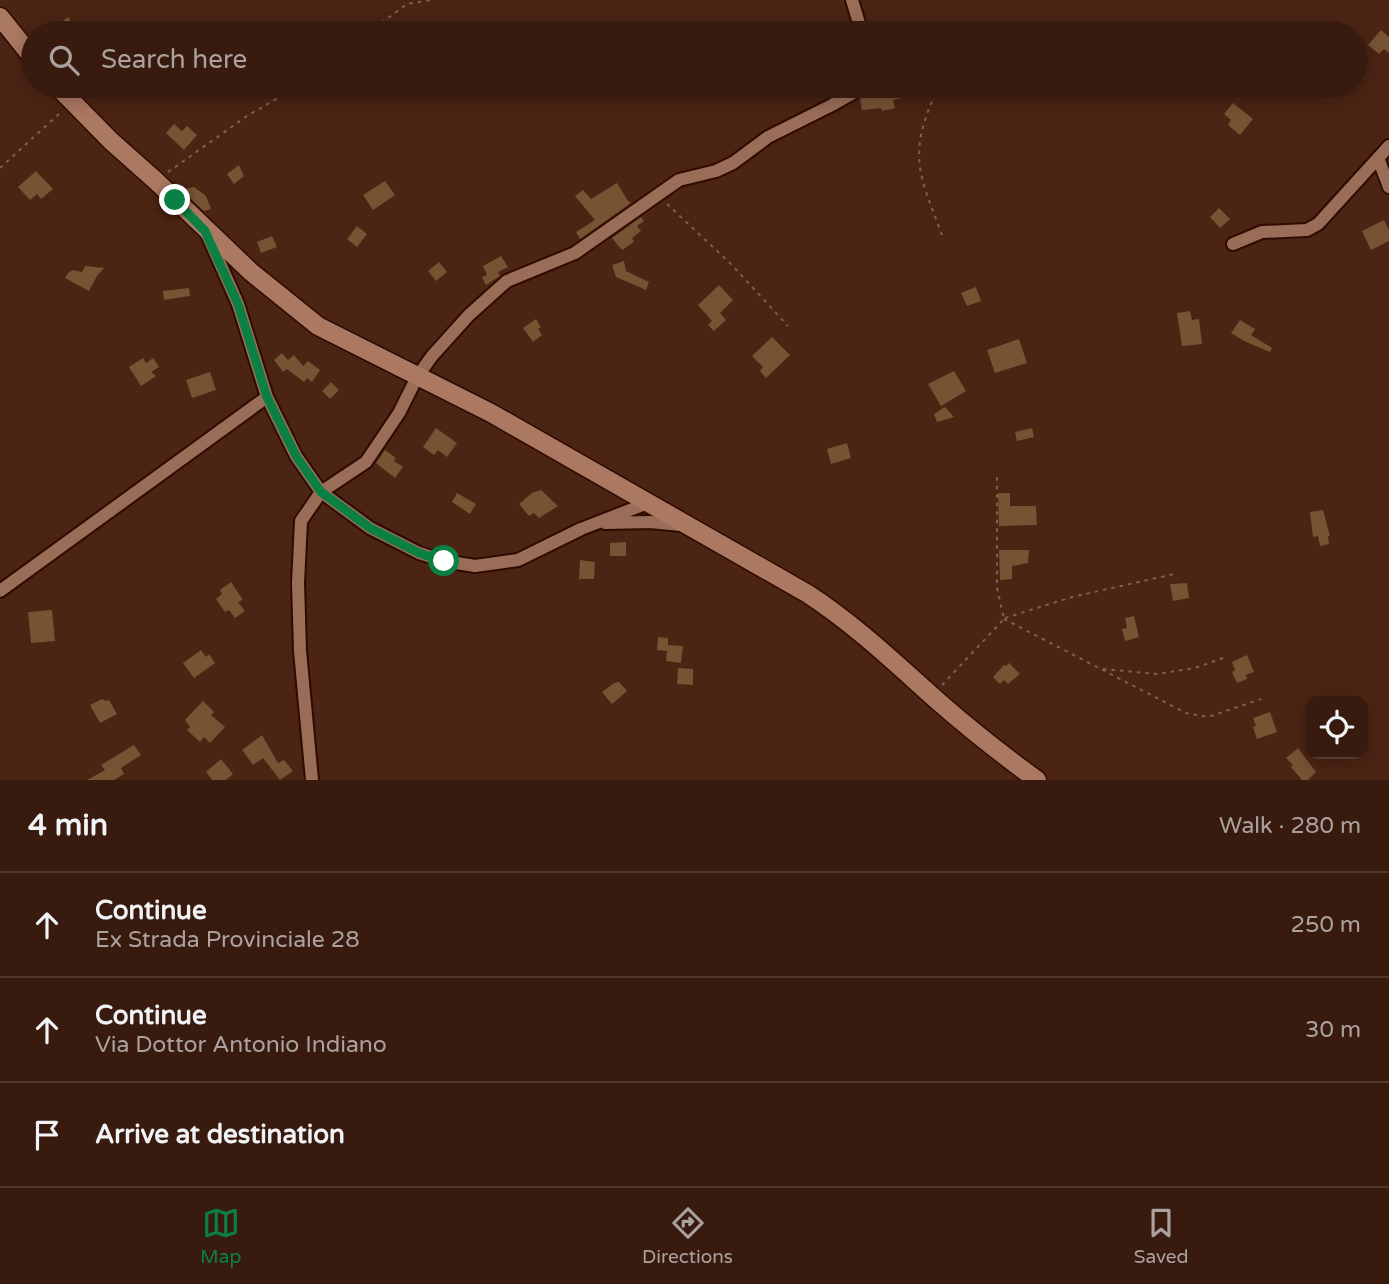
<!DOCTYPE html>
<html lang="en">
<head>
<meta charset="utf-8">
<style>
	:root { --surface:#381b0e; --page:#3f2417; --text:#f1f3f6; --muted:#aba19e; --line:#52392e; --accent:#0b8043 }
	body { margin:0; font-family:"Varela Round",sans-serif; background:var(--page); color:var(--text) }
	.controls { position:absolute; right:21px; bottom:21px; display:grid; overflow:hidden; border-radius:14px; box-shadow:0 4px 18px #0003 }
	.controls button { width:63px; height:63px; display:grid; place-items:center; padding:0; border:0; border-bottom:2px solid var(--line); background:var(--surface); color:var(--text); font:35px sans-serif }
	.stop { position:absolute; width:21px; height:21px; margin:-16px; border:5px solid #0b8043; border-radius:50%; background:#fff }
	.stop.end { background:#0b8043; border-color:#fff; box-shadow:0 2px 7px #0008 }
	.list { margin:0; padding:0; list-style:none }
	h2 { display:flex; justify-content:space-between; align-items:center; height:91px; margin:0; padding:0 28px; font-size:30px }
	h2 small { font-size:23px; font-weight:400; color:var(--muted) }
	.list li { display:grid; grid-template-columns:46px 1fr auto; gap:21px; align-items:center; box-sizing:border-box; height:105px; padding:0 28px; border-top:2px solid var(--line) }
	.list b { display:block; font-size:26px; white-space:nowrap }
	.list p { margin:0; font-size:23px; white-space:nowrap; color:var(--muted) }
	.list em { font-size:23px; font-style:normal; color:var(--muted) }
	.icon { flex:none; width:38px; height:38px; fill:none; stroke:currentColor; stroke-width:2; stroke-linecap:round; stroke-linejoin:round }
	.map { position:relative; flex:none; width:1389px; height:780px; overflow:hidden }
	.search { position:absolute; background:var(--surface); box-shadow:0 4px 18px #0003; left:21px; right:21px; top:21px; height:77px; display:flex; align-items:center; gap:18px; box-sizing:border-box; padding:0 24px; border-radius:38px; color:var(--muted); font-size:26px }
	.sheet { height:406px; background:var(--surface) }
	nav { display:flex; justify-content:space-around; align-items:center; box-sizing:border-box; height:98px; border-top:2px solid var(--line); background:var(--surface); font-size:19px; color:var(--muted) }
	nav a { display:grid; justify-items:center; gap:4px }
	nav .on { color:var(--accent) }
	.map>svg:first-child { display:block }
	.building { fill:#755333 }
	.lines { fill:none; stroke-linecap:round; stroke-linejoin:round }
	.street-casing { stroke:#2f0b00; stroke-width:16 }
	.secondary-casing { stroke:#2f0b00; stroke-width:21 }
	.path { stroke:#815f50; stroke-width:2; stroke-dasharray:3.5 5; stroke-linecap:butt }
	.street { stroke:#9a6d59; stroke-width:12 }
	.secondary { stroke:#ab7861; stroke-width:18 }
	.route { stroke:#0b8043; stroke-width:9 }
</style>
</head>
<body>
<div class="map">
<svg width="1389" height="780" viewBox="0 0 1389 780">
	<rect width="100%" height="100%" fill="#4b2413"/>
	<path class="building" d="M68,17L81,33H46Z
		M1381,30L1389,37V53L1384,49L1379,54L1368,45Z
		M896,86H909L911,96L893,100L895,108L882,111L881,108L862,110L860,99L871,94L872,91Z
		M1233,103L1253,119L1240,135L1228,125L1231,120L1224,114Z
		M174,124L182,131L187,126L197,135L184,150L166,133Z
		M239,165L244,176L234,184L227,174Z
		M36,171L53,189L41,199L37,194L30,200L18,187Z
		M385,181L395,195L373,210L363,195Z
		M617,183L628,201L631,203L580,239L576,232L595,220L575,196L583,190L591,199Z
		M194,187L206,196L211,209L204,211L181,190Z
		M1219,208L1230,219L1220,228L1210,217Z
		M641,217L644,221L637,226L641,231L632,238L634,242L622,250L612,238Z
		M1384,220L1389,230V241L1371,250L1362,231Z
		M357,226L367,234L357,247L347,239Z
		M272,236L277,247L261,253L257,242Z
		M501,256L508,267L498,272L500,276L486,285L482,277L487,275L483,266Z
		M624,261L626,271L649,282L646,290L616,277L612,265Z
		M439,262L447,272L436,281L428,271Z
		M85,266L104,268L97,276L89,291L65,278L68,273L73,270L82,272Z
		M719,285L733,300L720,313L726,320L714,331L708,325L712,321L698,305Z
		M976,287L981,301L967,306L961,293Z
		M189,288L190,296L164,300L163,291Z
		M1190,311L1192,320L1199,319L1202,344L1182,346L1177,313Z
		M536,319L541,327L538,329L542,335L533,342L523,328Z
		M1240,320L1255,329L1251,335L1272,348L1270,352L1244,341L1231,333Z
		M772,337L790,355L766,378L760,371L763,367L752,356Z
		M1019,339L1027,363L995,373L987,350Z
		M282,353L288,360L294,355L303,366L308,361L320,370L312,382L307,378L304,382L287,369L283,372L274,360Z
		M143,358L146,363L153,358L159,367L151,372L156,376L141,386L129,367Z
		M954,371L966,391L941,406L928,384Z
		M210,372L216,390L192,398L186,380Z
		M331,382L339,390L330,399L322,391Z
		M945,407L954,417L937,422L934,414Z
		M436,428L457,443L447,457L438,450L434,455L423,447Z
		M1032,428L1034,437L1017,441L1015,432Z
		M847,443L851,458L831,464L827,449Z
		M385,450L396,458L394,461L403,467L395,478L376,463Z
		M541,490L558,506L539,518L534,513L529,516L519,504L532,493Z
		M457,493L476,504L470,514L452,502Z
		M998,493H1010V506H1036L1037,525L999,526Z
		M1323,510L1330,536H1328L1329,544L1320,546L1318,536L1313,537L1310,512Z
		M626,542V556H610V543Z
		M999,550H1029L1028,563L1012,566V579L1000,580Z
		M580,560L595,562L594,579H579Z
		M231,582L243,600L238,602L245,611L235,618L229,610L225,612L216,599L222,594L220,590Z
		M1187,583L1189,598L1173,601L1170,584Z
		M52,610L55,641L31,643L28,612Z
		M1134,616L1139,637L1125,641L1122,629L1127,628L1125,618Z
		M658,637L668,638V645L683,646L681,663L666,661L667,651L657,650Z
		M201,650L206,657L209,654L215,663L194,678L183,663Z
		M1247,655L1254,672L1246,675L1247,679L1237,683L1232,672L1235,670L1232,662Z
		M1009,663L1020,674L1008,684L1004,680L1000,684L993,677L1004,665L1006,666Z
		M678,668L693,669V685L677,684Z
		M619,682L627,691L612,704L602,692L614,683Z
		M102,699L106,701L109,700L117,714L100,723L90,705Z
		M203,701L214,712L211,715L225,727L210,743L204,737L200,742L187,730L190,727L185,720Z
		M1270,712L1277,732L1257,739L1253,727L1256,726L1253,718Z
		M262,735L278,763L284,760L293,771L280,780L263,758L253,765L242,750Z
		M134,745L141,755L121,768L124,774L114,780H87L105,770L101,765Z
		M1298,748L1316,772L1308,780H1302L1291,767L1293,765L1286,758Z
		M221,759L233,774L226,780H212L206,772Z"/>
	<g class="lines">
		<defs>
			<path id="street" d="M852,0L862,33
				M1378,158L1389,187
				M207,234L238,304L267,397L296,456L321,492L370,528L419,553L444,561L475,566L518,560L581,529L648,503
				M1233,244L1262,232L1307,230L1318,224L1389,146
				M605,523L650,522L681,525
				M0,591L267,397
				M312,780L300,651L298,583L301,521L321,492L366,462L399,413L417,377L432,356L469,315L507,281L575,253L679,180L716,171L733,163L768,137L832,105L865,86"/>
			<path id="secondary" d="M0,17L33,58
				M57,86L111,141L156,181L251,272L318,326L491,413L808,594C857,626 897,665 940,703C971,730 1004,756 1037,780"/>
		</defs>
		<use href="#street" class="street-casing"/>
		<use href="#secondary" class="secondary-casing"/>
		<path class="path" d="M368,33L407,4L431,0
			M929,86L934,97C907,157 921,178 942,235
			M0,168L61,112
			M168,172L247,116L299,86
			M667,204L730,263L788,326
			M1005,618L1072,597L1174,574
			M1004,619L1186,713L1208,717L1261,699
			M1103,669L1157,674L1195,668L1223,658
			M942,685L1004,619L997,588V477"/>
		<use href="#street" class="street"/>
		<use href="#secondary" class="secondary"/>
	</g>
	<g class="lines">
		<path class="route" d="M175,200L205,231L238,304L267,397L296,456L321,492L370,528L419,553L444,561"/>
	</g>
</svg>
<div class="controls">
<button><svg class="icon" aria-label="locate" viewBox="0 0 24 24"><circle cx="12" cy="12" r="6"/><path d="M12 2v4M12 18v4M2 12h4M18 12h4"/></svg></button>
</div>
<div class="stop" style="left:444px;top:561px"></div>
<div class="stop end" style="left:175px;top:200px"></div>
<div class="search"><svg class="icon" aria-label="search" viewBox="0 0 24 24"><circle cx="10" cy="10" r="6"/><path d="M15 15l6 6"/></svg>Search here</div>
</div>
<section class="sheet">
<h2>4 min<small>Walk · 280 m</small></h2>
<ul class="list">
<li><svg class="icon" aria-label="ahead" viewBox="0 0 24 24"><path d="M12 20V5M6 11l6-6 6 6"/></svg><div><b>Continue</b><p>Ex Strada Provinciale 28</p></div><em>250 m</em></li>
<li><svg class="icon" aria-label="ahead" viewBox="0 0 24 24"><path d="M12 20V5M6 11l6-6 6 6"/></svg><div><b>Continue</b><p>Via Dottor Antonio Indiano</p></div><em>30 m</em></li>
<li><svg class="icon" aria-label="arrive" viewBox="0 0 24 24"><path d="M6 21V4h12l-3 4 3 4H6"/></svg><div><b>Arrive at destination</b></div></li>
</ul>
</section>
<nav>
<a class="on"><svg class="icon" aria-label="map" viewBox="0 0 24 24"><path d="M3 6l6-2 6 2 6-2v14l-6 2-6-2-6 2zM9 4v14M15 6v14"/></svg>Map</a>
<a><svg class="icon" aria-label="directions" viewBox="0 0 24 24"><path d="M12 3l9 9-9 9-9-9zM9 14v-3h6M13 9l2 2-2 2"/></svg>Directions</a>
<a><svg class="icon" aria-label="saved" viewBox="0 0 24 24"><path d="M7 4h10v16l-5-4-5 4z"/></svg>Saved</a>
</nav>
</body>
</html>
